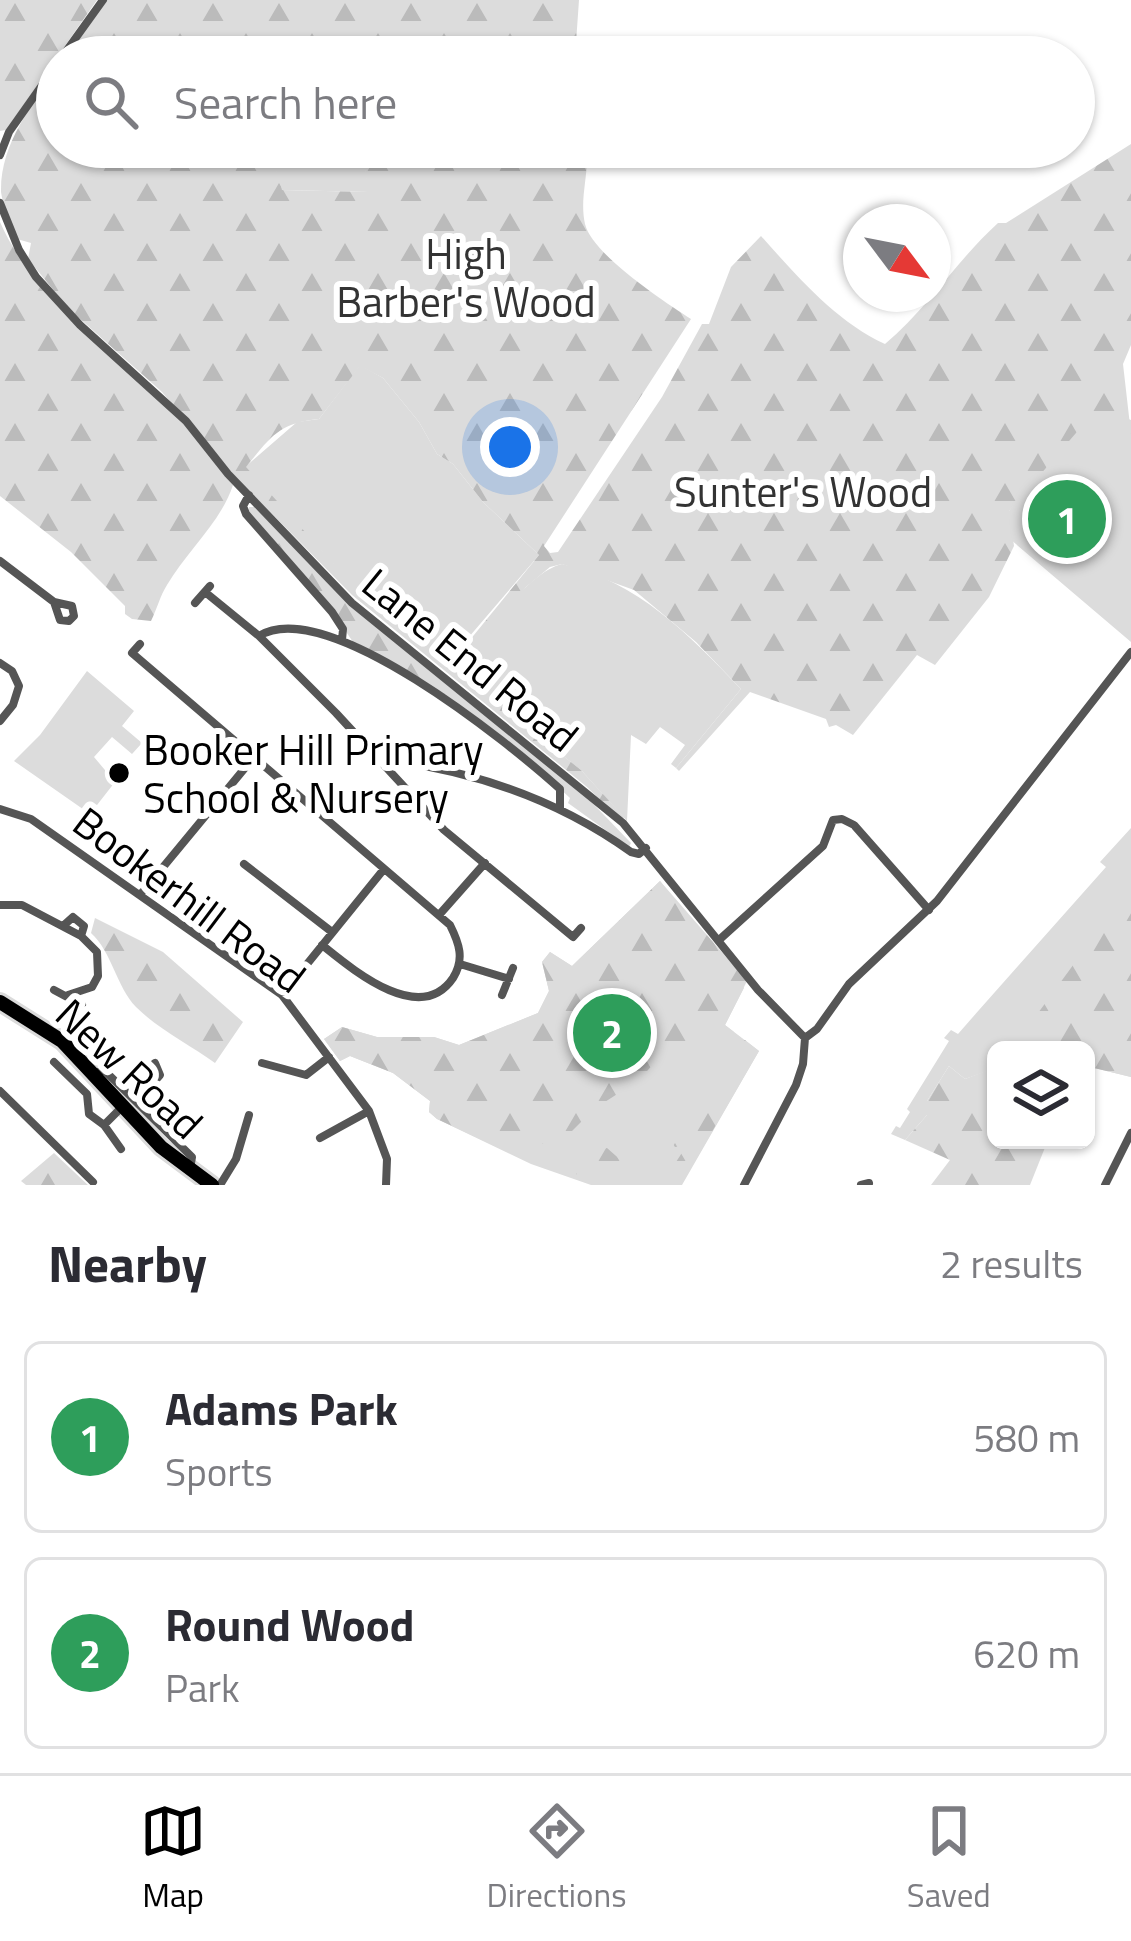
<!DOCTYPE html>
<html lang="en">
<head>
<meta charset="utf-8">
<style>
	:root { --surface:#fff; --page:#f2f2f3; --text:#2b2b33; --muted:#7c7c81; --line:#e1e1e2; --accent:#000 }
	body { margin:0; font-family:"Titillium Web",sans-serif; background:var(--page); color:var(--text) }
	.controls { position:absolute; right:36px; bottom:36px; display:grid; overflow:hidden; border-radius:18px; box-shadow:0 3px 9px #0004 }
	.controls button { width:108px; height:108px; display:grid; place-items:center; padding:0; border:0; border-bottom:3px solid var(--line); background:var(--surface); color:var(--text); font:60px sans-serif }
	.compass { position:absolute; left:843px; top:204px; width:108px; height:108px; border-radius:50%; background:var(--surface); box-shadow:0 3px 9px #0004; rotate:122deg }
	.you { position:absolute; left:510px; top:447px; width:42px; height:42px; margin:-30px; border:9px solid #fff; border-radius:50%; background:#1a73e8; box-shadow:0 0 0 18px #1a73e833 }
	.badge { display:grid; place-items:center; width:78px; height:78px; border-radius:50%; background:var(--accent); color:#fff; font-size:39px; font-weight:700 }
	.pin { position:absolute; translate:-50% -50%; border:6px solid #fff; box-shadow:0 3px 12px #0006 }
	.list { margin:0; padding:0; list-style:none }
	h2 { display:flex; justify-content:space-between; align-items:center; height:156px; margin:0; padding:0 48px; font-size:51px }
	h2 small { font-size:39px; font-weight:400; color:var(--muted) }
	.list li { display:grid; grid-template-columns:78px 1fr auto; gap:36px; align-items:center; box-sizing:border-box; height:192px; margin:0 24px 24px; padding:0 24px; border:3px solid var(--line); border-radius:18px }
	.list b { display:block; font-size:45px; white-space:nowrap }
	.list p { margin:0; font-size:39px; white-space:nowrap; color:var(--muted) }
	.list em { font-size:39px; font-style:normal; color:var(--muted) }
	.icon { flex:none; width:66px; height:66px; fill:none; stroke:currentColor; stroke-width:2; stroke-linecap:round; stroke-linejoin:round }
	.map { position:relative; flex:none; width:1131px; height:1185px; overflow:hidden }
	.search { position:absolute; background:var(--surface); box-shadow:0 3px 9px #0004; left:36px; right:36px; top:36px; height:132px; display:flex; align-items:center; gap:30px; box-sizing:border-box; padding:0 42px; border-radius:66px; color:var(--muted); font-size:45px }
	.sheet { height:588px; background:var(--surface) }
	nav { display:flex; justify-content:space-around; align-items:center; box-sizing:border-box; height:168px; border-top:3px solid var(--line); background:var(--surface); font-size:33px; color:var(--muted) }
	nav a { display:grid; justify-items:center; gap:6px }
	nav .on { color:var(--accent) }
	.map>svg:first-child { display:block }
	.green { fill:#dcdcdc }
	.forest { fill:url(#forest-firs); fill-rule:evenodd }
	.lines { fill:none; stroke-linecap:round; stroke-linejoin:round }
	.highway-casing { stroke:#dbdbdb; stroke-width:20 }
	.minor { stroke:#555; stroke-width:8 }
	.highway { stroke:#000; stroke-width:14 }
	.poi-dot { fill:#000; stroke:#fff; stroke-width:4.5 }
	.labels { text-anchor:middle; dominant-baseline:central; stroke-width:12; stroke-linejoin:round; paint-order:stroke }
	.park-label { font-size:42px; fill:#333; stroke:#fff }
	.street-label { font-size:42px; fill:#000; stroke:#fff }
	.poi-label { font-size:42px; fill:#000; stroke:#fff; text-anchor:start }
</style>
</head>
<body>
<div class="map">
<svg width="1131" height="1185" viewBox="0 0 1131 1185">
	<defs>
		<pattern id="forest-firs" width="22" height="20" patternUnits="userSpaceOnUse" patternTransform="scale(3)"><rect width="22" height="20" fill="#dcdcdc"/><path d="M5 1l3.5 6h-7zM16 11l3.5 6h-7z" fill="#bbb"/></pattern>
	</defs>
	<rect width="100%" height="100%" fill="#fff"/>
	<path class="green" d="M270,147H362L369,192L281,190Z
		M360,365L383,378L419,422L437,454L453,464L483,502L539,555L445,665L348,580L245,467L297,422L319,419Z
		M1086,401L1131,420V642L997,528Z
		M562,564C639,582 688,634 741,689L676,768L671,764L685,745L660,727L646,744L631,735L627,821L581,770L468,681L464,662C488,634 526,573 562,564Z
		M87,671L134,711L122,726L142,743L132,754L112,737L94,757L115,782L90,814L14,761L40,735Z
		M1131,828V1077L1086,1066V1050L1017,1044L1011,1050H996V1068L965,1079L949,1066L927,1101V1115L905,1140L891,1134L896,1126L900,1128L910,1112L907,1109L949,1041L944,1038L951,1030L958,1034L979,1010L1106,867L1100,862Z
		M660,881L744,988L725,1025L759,1051L682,1185H591L531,1164L437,1119L429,1112L430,1101L393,1073L350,1056L340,1061L324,1039L342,1027L377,1037H434L459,1045L538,1013L549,991L542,962L550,952L572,966Z"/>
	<path class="forest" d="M0,0H97L6,130L0,131Z
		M107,0H579L575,57H348L344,37L326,38L328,57H66Z
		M57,69V147H270L282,190L368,192L362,147H586C590,173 579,197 585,224C592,254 663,301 691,319L544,546L550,553L558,552L662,397L702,324H709L731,267L761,236C797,276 835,321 885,344C928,308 957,260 998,223H1006L1131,144V345L1123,364L1131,434L1121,422L1082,426L1009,511L1014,546L989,597L935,665L917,655L853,735L836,725L829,727L826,719L750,692L679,771L676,768L741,689L696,642L634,590L562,564L550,567L526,587L465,662L468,680L581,770L624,817L622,821L587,787L352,595L224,465L162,392L69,309L28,259L31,243L17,239C12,224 3,207 1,192C0,144 32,105 57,69ZM360,366L383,378L419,422L437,454L453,464L483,502L539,555L465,646L446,664L348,579L246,467C271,437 278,423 319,419Z
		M0,222C46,327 180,385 233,485C221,522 187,551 167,585C160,596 157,609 151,621L132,619L125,614V606L71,552L0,496Z
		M249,507H254L354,608L577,787L631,843L629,847L568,803L570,798L524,755L353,642L326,602L248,512Z
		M660,881L747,981L725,1025L734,1032L709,1038L700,1036L695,1044L674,1041L639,1080L594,1109L563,1140L551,1138L521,1158L437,1119L429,1112L430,1101L393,1073L350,1056L340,1061L324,1039L342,1027L377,1037H434L459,1045L538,1013L549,991L542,962L550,952L572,966Z
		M1131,892V1077L1086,1066V1050H1011L1117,905Z
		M95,918L163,952L243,1022L215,1063C190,1045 158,1029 136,1007C116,986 112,952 91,933Z
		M745,1040L759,1051L685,1178L676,1162L687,1145L675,1147L662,1127L663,1121C677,1113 694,1119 706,1108L715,1109L719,1099L729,1097L736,1078L731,1063L734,1048Z
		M949,1066L965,1079L996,1067V1140H1048L1030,1185H931L950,1160L905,1140L927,1115V1101Z
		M607,1148L624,1163L611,1185L576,1174L585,1152Z
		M54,1153L88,1185H26L21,1181Z"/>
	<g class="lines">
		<defs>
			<path id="highway" d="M0,1002L62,1041L161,1147L212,1185"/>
		</defs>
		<use href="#highway" class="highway-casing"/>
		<path class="minor" d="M62,57L103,0
			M0,155L9,132L57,64
			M0,203L19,250L36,277L80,325L186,421L228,474L352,603L623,823L758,990L805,1038L803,1064L796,1085L744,1185
			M249,495L243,506L246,514L332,612L343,629L342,640
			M0,561L54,602L72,606L74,616L69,621L60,620L54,602
			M205,592L259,636L336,713L444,830L573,937L581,928
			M195,603L210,586
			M259,636C326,594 510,744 560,789V808
			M140,644L132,653L450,925C459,943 465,959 453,978C420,1027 352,969 322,945
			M0,663L12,671L19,686L13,705L0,721
			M387,765L394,761C481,773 560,801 631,852L639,854L646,848
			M0,809L31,819L282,995L369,1111L387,1159L386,1185
			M244,864L332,932
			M140,895L254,757
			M0,905H22L81,936L84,926L73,917L63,926
			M439,915L485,863
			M719,940L823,846L833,820L842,819L854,825L929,910
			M460,964L509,979
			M54,990L82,1005
			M68,995L92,987L98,976L97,952L81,936
			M282,995L384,869
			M502,995L513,968
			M805,1038L817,1029L849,984L937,901L1131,652
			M54,1062L87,1094L89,1114L104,1125L122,1107
			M262,1063L306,1075L329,1057
			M95,1073L104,1070L192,1157L190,1169
			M0,1091L93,1182
			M137,1101L160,1075L155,1063
			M104,1125L121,1149
			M320,1138L369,1111
			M220,1185L236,1159L249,1115
			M861,1185L869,1183
			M1105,1185L1131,1133"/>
		<use href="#highway" class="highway"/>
	</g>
	<circle class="poi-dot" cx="119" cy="773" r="12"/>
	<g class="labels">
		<g class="park-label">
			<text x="466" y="253">High<tspan x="466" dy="48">Barber's Wood</tspan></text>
			<text x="803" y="491">Sunter's Wood</text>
		</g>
		<g class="street-label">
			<text transform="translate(471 659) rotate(39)">Lane End Road</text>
			<text transform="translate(190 899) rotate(37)">Bookerhill Road</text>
			<text transform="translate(130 1068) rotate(43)">New Road</text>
		</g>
		<g class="poi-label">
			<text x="143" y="749">Booker Hill Primary<tspan x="143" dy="48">School &amp; Nursery</tspan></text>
		</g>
	</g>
</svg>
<div class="controls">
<button><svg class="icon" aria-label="layers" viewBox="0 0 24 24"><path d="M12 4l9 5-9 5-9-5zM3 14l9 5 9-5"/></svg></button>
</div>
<svg class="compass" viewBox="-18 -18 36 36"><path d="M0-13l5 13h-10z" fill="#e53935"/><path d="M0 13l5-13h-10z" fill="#7c7c81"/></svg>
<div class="you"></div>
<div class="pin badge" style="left:1067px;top:519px;background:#2e9e5b">1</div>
<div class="pin badge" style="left:612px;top:1033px;background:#2e9e5b">2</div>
<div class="search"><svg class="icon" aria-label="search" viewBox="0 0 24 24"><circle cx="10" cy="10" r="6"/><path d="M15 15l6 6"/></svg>Search here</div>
</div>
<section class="sheet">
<h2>Nearby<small>2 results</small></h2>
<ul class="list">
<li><span class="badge" style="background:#2e9e5b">1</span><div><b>Adams Park</b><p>Sports</p></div><em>580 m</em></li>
<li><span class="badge" style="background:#2e9e5b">2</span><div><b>Round Wood</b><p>Park</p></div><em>620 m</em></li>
</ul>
</section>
<nav>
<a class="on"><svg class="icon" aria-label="map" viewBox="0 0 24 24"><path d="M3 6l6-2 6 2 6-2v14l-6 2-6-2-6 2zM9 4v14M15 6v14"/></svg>Map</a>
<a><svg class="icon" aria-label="directions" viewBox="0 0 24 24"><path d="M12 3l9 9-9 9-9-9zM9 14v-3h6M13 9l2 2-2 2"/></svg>Directions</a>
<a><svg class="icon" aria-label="saved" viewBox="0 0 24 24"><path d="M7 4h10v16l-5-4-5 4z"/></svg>Saved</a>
</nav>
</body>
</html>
